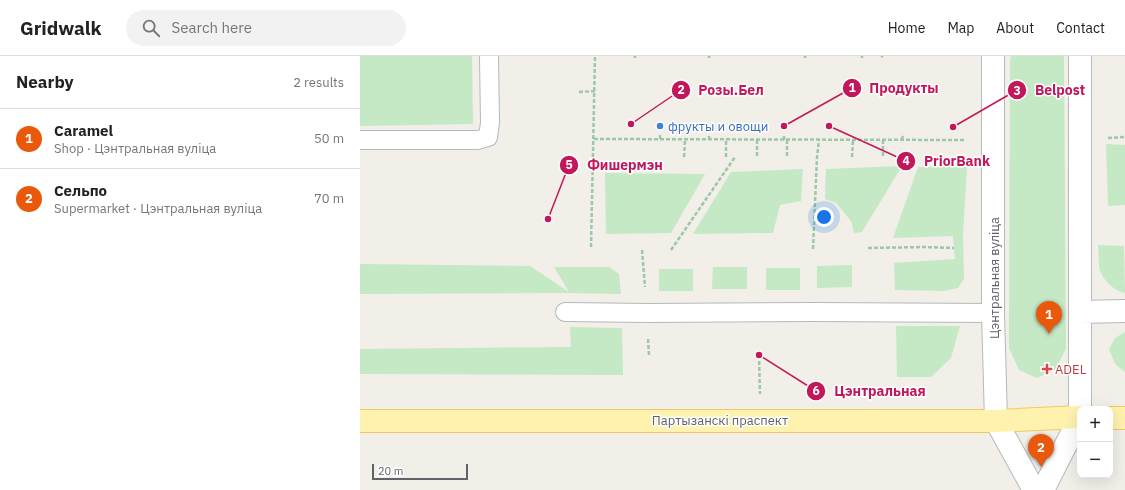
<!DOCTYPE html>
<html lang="en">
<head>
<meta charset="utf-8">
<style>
	:root { --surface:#fff; --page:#f2f2f2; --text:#222; --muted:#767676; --line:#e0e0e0; --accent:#ea580c }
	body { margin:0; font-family:"IBM Plex Sans",sans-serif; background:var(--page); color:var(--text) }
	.controls { position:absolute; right:12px; bottom:12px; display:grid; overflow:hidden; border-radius:8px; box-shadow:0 4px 16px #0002 }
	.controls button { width:36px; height:36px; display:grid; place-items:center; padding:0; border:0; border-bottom:1px solid var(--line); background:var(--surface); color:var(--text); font:20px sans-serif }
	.scale { position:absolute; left:12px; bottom:10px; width:96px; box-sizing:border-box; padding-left:4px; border:2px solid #5f6368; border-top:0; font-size:11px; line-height:14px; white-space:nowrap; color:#5f6368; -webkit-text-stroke:3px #fff; paint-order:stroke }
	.you { position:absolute; left:464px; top:161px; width:14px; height:14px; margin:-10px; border:3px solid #fff; border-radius:50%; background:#1a73e8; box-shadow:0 0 0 6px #1a73e833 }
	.badge { display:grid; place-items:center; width:26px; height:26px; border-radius:50%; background:var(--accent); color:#fff; font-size:13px; font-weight:700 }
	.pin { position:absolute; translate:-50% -33px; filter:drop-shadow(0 1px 2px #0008) }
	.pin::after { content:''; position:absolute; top:21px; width:14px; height:12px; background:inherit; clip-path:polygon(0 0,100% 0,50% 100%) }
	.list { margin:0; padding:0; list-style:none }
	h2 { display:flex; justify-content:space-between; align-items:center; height:52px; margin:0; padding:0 16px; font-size:17px }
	h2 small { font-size:13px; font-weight:400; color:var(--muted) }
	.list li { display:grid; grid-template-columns:26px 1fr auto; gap:12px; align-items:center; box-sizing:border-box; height:60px; padding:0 16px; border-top:1px solid var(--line) }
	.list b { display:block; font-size:15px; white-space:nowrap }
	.list p { margin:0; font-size:13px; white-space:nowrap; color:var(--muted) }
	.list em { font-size:13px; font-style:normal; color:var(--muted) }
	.icon { flex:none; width:22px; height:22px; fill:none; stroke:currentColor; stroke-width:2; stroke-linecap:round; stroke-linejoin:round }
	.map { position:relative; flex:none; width:765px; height:434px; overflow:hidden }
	header { display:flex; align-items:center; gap:24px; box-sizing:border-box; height:56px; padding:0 20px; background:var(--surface); border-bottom:1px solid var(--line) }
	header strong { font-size:19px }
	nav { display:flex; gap:22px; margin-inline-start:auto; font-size:14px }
	.search { width:280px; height:36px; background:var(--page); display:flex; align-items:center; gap:10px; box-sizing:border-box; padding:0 14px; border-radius:22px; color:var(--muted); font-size:15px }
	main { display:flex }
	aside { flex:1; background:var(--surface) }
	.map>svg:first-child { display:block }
	.green { fill:#c5e8c5 }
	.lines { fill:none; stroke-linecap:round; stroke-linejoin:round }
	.lane-casing { stroke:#b5b8bc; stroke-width:20 }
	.street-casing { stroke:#b5b8bc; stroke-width:24 }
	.primary-casing { stroke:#f2c960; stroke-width:24 }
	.path { stroke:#9cc7a9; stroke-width:2.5; stroke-dasharray:4 2; stroke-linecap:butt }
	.lane { stroke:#fff; stroke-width:18 }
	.street { stroke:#fff; stroke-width:22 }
	.primary { stroke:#fff2af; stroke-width:22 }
	.shop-dot { fill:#3f7fe0; stroke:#fff; stroke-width:1.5 }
	.health-dot { fill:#e0444e; stroke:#fff; stroke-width:1.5 }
	.labels { text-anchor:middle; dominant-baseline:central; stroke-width:3; stroke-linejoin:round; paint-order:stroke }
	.shop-label { font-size:13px; fill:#366cbe; stroke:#fff; text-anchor:start }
	.street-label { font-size:13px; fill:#5f6368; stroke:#fff }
	.health-label { font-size:13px; fill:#be3a42; stroke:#fff; text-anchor:start }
	.leader { fill:none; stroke:#c2185b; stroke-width:1.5 }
	.callout-dot { fill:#c2185b; stroke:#fff; stroke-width:1.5 }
	.mark-label { font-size:12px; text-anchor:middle; font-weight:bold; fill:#fff }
	.callout-label { font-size:14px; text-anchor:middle; font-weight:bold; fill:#c2185b; stroke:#fff; stroke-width:3; stroke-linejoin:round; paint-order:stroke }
</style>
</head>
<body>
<header>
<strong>Gridwalk</strong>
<div class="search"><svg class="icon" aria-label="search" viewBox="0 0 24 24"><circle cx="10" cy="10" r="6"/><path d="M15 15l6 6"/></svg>Search here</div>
<nav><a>Home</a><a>Map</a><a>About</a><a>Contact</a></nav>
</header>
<main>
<aside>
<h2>Nearby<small>2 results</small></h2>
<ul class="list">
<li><span class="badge">1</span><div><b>Caramel</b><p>Shop · Цэнтральная вуліца</p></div><em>50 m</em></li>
<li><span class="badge">2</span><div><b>Сельпо</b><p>Supermarket · Цэнтральная вуліца</p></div><em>70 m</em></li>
</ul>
</aside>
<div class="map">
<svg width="765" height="434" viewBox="0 0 765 434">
	<rect width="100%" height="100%" fill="#f1efe8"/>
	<path class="green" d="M0,0H112L113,68L0,70Z
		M651,0H704L706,293L695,314L677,322L659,314L649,292L650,3Z
		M746,88L765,89V149L748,150Z
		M542,110L502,176L494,177L491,165L476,147L465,143L466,113Z
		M558,111H607L603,178L604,223L598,232L584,235L535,234L534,207L595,203L593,180L533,182Z
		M443,113L441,145L420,149L413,177L333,178L371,116Z
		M245,117L345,118L311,177L246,178Z
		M738,189L764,190L765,237C755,235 746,227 741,217C738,210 739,198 738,189Z
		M0,208L170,210L209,236L194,211H249L259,218L261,238L210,237L0,238Z
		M492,209V231L457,232V210Z
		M353,211H387V233H352Z
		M406,212H440V234H406Z
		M299,213H333V235H299Z
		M536,270H600L591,302L571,321H537Z
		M210,271L262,272L263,319L0,318V293L211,291Z
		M765,276V316L755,308L749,293L755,282Z"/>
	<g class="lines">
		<defs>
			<path id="lane" d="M0,84H118L128,81L130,67L129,0
				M205,256L288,257L453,256L633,257"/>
			<path id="street" d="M633,0V257L636,365L674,434
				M720,256L765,255
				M683,434L720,361V0"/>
			<path id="primary" d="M750,362H765
				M0,365H636L720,361"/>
		</defs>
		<use href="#lane" class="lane-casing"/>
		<use href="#street" class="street-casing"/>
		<use href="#primary" class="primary-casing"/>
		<path class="path" d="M275,0V2
			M349,0V2
			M445,0V2
			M502,0V2
			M521,0L523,1
			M219,36L235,35
			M300,79V83
			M748,82L765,81
			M234,83L605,84
			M349,84V78
			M397,84V101
			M424,84V78
			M427,84V101
			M542,84L543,78
			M523,100V84
			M324,101L325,84
			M366,101V84
			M492,101L493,84
			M231,191L235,0
			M508,192L564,191L594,192
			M453,193L457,101L459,84
			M282,194L285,231
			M311,194L375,101
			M288,283L289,299
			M399,299L400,338"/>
		<use href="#lane" class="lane"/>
		<use href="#street" class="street"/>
		<use href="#primary" class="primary"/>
	</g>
	<circle class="shop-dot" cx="300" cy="70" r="4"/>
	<path class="health-dot" d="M685 307h4v4h4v4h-4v4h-4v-4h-4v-4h4z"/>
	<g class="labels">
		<g class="shop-label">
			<text x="308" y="70">фрукты и овощи</text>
		</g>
		<g class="street-label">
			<text transform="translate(634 222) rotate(-90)">Цэнтральная вуліца</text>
			<text x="360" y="364">Партызанскі праспект</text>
		</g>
		<g class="health-label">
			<text x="695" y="313">ADEL</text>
		</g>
	</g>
	<path class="leader" d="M424 70L492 32M271 68L321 34M593 71L657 34M469 70L546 105M188 163L209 109M399 299L456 335"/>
	<g class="callout-dot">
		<circle cx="424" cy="70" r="4"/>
		<circle cx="271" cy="68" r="4"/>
		<circle cx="593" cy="71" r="4"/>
		<circle cx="469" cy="70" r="4"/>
		<circle cx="188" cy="163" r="4"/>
		<circle cx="399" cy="299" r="4"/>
		<circle cx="492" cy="32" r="10"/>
		<circle cx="321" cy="34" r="10"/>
		<circle cx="657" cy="34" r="10"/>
		<circle cx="546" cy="105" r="10"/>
		<circle cx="209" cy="109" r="10"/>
		<circle cx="456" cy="335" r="10"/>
	</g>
	<g class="mark-label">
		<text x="492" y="36">1</text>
		<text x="321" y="38">2</text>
		<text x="657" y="39">3</text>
		<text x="546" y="109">4</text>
		<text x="209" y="113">5</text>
		<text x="456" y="339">6</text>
	</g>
	<g class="callout-label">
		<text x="544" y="37">Продукты</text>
		<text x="371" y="39">Розы.Бел</text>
		<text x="700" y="39">Belpost</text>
		<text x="597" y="110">PriorBank</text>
		<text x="265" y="114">Фишермэн</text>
		<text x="520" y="340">Цэнтральная</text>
	</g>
</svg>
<div class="controls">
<button>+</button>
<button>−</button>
</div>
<div class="scale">20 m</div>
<div class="you"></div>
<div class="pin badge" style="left:689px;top:278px">1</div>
<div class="pin badge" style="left:681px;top:411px">2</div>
</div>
</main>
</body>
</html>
